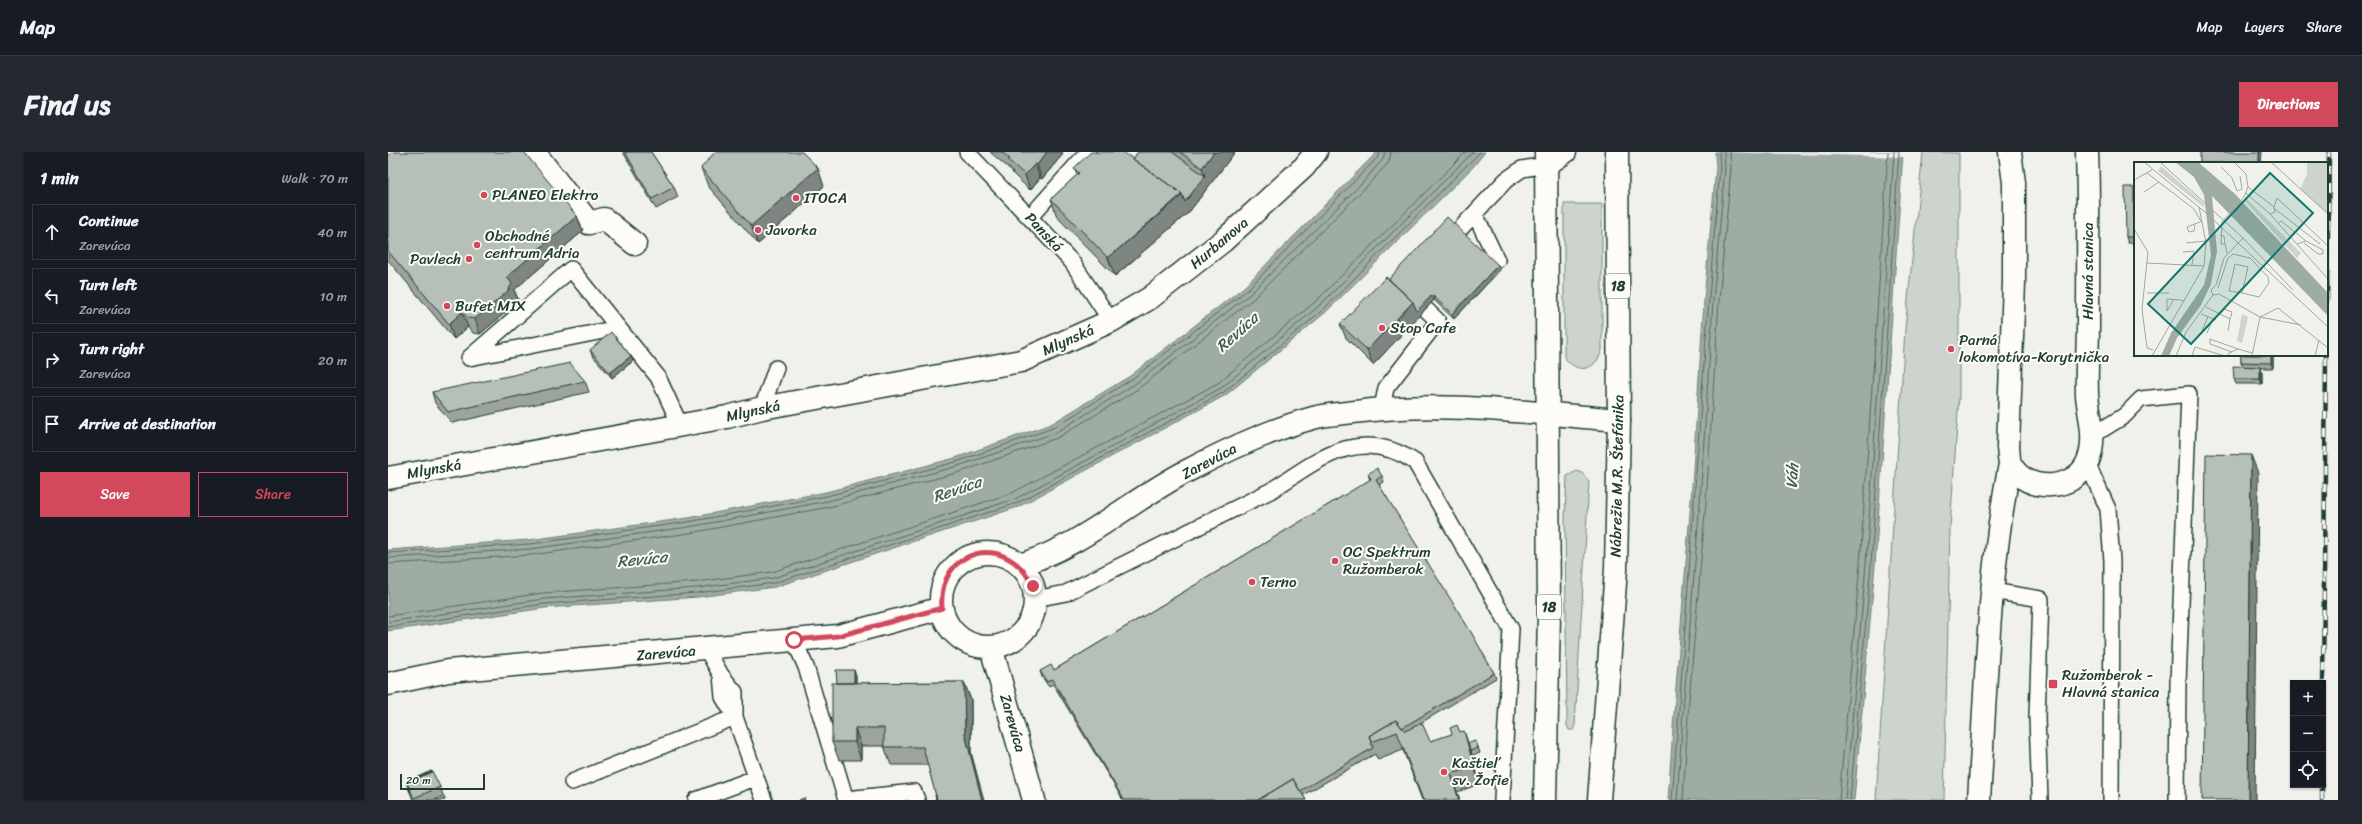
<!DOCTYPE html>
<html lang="en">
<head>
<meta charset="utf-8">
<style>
	:root { --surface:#171b24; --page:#242831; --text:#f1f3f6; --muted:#9ea1a6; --line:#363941; --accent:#d1495b }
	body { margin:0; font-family:Sriracha,sans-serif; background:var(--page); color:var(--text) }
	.controls { position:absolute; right:12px; bottom:12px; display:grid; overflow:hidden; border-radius:0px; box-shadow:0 1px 3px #0004 }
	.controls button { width:36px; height:36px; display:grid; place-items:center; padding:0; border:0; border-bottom:1px solid var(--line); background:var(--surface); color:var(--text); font:20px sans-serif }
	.scale { position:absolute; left:12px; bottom:10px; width:85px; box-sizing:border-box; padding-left:4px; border:2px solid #1f3d34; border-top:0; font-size:11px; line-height:14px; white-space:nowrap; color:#1f3d34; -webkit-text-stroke:3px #fdfcf7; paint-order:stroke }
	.stop { position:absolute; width:12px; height:12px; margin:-9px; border:3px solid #d1495b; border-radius:50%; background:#fff }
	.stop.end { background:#d1495b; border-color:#fff; box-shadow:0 1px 4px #0008 }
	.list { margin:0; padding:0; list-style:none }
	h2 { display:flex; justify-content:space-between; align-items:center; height:52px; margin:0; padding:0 16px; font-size:17px }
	h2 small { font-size:13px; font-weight:400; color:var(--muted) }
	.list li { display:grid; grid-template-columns:26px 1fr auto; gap:12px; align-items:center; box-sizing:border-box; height:56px; margin:0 8px 8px; padding:0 8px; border:1px solid var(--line); border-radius:0px }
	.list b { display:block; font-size:15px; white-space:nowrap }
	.list p { margin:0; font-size:13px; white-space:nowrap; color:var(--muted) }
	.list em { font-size:13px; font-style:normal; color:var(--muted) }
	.actions { display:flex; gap:8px; padding:12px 16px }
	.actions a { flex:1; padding:9px 0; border:1px solid var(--accent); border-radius:0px; text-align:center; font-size:14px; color:var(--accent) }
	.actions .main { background:var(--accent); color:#fff }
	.icon { flex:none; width:22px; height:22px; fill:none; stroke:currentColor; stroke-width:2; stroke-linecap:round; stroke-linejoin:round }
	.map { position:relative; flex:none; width:1950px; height:648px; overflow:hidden; border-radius:0px }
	header { display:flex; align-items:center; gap:24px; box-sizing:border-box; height:56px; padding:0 20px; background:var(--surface); border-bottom:1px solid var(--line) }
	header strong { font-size:19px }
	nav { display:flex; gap:22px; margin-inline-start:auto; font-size:14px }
	.intro { display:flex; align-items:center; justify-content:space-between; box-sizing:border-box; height:96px; padding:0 24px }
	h1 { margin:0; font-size:28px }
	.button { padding:10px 18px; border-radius:0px; background:var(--accent); color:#fff; font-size:14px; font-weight:700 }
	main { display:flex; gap:24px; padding:0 24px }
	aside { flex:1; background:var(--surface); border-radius:0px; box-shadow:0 1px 3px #0004 }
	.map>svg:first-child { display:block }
	.green { fill:#cdd3cd; stroke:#768880 }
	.water { fill:#9faca4; stroke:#6c8077 }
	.pier { fill:#f0f1eb }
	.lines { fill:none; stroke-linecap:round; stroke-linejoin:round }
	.shore { stroke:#526961; stroke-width:1 }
	.service-casing { stroke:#1f3d34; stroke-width:18 }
	.pedestrian-casing { stroke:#1f3d34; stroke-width:25 }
	.minor-casing { stroke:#1f3d34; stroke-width:25 }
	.tertiary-casing { stroke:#1f3d34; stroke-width:25 }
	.primary-casing { stroke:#1f3d34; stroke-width:25 }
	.service { stroke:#fdfcf7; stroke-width:15 }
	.pedestrian { stroke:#fdfcf7; stroke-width:22 }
	.minor { stroke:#fdfcf7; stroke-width:22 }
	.tertiary { stroke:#fdfcf7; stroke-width:22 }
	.primary { stroke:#fdfcf7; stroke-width:22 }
	.rail-casing { stroke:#1f3d34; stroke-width:4.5 }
	.rail { stroke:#fdfcf7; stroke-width:3; stroke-dasharray:9; stroke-linecap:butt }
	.wall { fill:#9da49e; stroke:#1f3d34 }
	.shaded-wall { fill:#7f8681; stroke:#1f3d34 }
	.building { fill:#b6bfb8; stroke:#1f3d34 }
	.route { stroke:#d1495b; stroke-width:5 }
	.poi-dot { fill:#d1495b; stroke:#fdfcf7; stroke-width:1.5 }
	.labels { text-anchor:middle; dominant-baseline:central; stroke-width:4; stroke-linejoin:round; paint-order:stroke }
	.shield { fill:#fdfcf7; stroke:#62766e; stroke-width:1 }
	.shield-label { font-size:14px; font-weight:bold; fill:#1f3d34 }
	.poi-label { font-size:15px; fill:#1f3d34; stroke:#fdfcf7; text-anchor:start }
	.street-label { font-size:15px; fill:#1f3d34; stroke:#fdfcf7 }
	.water-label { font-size:16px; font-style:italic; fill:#455e56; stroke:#fdfcf7 }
	.inset-road { fill:none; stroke:#9ca9a2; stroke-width:1 }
	.view { fill:#0f766e; fill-opacity:0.15; stroke:#0f766e; stroke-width:2 }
	.inset-edge { fill:none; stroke:#1f3d34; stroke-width:2 }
</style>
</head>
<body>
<header>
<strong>Map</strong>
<nav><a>Map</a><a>Layers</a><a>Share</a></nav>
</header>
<div class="intro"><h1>Find us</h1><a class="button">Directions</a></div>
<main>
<aside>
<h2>1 min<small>Walk · 70 m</small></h2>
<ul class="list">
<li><svg class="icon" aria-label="ahead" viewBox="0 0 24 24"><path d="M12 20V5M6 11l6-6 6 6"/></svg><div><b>Continue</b><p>Zarevúca</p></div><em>40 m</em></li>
<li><svg class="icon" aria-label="left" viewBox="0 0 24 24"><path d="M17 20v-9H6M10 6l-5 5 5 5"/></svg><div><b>Turn left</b><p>Zarevúca</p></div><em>10 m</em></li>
<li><svg class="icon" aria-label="right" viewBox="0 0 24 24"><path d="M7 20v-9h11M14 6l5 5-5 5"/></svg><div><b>Turn right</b><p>Zarevúca</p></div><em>20 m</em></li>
<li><svg class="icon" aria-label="arrive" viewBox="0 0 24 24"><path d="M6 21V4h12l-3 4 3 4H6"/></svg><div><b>Arrive at destination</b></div></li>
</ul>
<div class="actions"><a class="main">Save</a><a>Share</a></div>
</aside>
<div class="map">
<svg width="1950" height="648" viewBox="0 0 1950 648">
	<rect width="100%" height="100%" fill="#f0f1eb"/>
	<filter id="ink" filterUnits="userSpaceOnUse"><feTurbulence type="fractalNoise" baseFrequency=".025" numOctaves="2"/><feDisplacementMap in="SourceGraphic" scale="8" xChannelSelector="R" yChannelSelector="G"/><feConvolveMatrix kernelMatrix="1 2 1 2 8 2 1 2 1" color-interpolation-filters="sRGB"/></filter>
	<g filter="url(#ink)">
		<path class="green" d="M1535,0L1571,1V245L1562,376L1556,648H1488L1517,177Z
			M1176,52H1214V198C1208,219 1189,223 1176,205Z
			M1189,319L1194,321L1201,329L1187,573L1185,578H1181L1179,573L1177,363L1179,324Z"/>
		<path class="water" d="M989,0H1097L1085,15L938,160L838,243L630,355L387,435L310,445L157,456L0,479V398L141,388L300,366L438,340L567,306L663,272L742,224L856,135Z
			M1327,0H1515L1487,413L1466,648H1280L1287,547L1303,349L1316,148L1328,16Z"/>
		<path class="pier" d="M1325,0H1517V5Z"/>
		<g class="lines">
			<path class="shore" d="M0,401L142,392L300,370L439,344L568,310L665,276L744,227L859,138L991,4L992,0
				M0,406L142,397L301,375L440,349L570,314L667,281L747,232L862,142L976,29L995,7L997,0
				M0,412L143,403L302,381L441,355L572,320L669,286L750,237L866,146L980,33L1001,10L1003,0
				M0,464L155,441L308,430L384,420L624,341L830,231L928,149L1078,0
				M0,470L156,447L309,436L385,426L627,347L833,236L932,153L1085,0
				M0,475L156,452L309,441L386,431L629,351L836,240L936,157L1092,0
				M1284,648C1301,437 1313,226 1332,16L1331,0
				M1289,648L1296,547L1312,349L1325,149L1337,16L1336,0
				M1295,648L1301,548L1318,350L1331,149L1343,16L1342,0
				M1451,648L1472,411L1500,0
				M1457,648L1478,412L1506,0
				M1462,648L1483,412L1511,0"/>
			<defs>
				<path id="service" d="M579,0L684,110L723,169
					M1087,62L1109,108L1093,124
					M642,65L700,0
					M1058,92L1118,28L1134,17L1158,13
					M230,176L81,206L183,117L270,225L292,273
					M374,256L388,216
					M994,256L998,236L1050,169L1023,143
					M1705,283L1736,264L1753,247L1801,242L1790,531L1789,648
					M1699,311L1720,357L1724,409L1723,648
					M1604,439L1653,447L1649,565L1652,648
					M647,447L678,441L884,338C931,307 972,273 1027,310L1123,477L1114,648
					M406,488L418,515L458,648
					M319,498L333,523L347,540V564
					M333,523L335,545L347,565L376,648
					M184,630L347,565
					M458,647L526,640L529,648
					M308,648L367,626"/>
				<path id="pedestrian" d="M146,0L201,71L216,67L247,92"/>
				<path id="minor" d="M1622,0L1626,31V130L1620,295C1621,300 1620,308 1623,313C1639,342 1688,339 1700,309C1709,287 1701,265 1699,243C1698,220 1700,196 1700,173C1700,115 1701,58 1699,0
					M0,326L339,265L374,256L633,209L723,169L762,146L835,89L916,15L928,0
					M553 448a47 47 0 1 1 94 0a47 47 0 1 1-94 0Z
					M632,413C697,393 742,348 801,318C841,297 881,278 925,266C938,262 953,262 966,260C1054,248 1143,261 1231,268
					M603,495L646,648
					M0,532L60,519L450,484L554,456
					M1591,648C1598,536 1600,422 1622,312"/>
				<path id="tertiary" d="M1158,13L1177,0"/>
				<path id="primary" d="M1157,648L1161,462L1158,0
					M1211,648L1228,417L1231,268L1229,0"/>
			</defs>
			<use href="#service" class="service-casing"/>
			<use href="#pedestrian" class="pedestrian-casing"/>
			<use href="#minor" class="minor-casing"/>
			<use href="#tertiary" class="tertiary-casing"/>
			<use href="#primary" class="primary-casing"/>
			<use href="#service" class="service"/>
			<use href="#pedestrian" class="pedestrian"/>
			<use href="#minor" class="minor"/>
			<use href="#tertiary" class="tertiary"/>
			<use href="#primary" class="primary"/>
			<defs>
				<path id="rail" d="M1939,149L1941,0
					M1935,538L1938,203
					M1934,648V633"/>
			</defs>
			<use href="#rail" class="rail-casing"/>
			<use href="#rail" class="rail"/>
		</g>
		<path class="wall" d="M235,0H263L286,35L290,45L268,57Z
			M602,0H674L675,2L654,27L652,26L642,38L625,22L624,19Z
			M750,0H847L801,60L727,124L669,65L663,47L689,23L686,16L745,7Z
			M0,4L189,64L195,79L126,138L130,147L125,154L92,182L85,181L80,175L66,187L0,108Z
			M313,16L436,34L370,92L320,34Z
			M1746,35L1747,38V91H1740L1738,85Z
			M1112,118L1066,167L1046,148L985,213L958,186L952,172L1001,127Z
			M202,198L245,209L224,226L204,203Z
			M1853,203H1885V216H1872L1874,220V232H1848L1846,227L1855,214L1853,210Z
			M197,229L201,240L64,271L47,251L44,240Z
			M980,322L994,324L996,330L991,333L1106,521L1108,526L1031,572L1042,589L1072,580L1080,592L1088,589L1092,601L1084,604L1083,602L1092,632L1069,640L1072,648H1034L1015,598L990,608L987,602L915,643L918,648H735L665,532L661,535L654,525L652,519L666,518L982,328Z
			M468,523V531L576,530L583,548V600L548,643L540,613H503L496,594H473V608H451L444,590L449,531Z
			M18,630L52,635L57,648H25Z"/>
		<path class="shaded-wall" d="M659,0H674L675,2L654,27L649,13Z
			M826,0H847L801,60L727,124L720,106L817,24L814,16Z
			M1871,0H1874L1873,11H1871Z
			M647,12L652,26L642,38L637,23Z
			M430,16L436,34L370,92L363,74Z
			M1746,35L1747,38V87L1746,85Z
			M189,64L195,79L126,138L130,147L125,154L92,182L87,167L119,125Z
			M1110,113L1112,118L1066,167L1064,162Z
			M1044,143L1046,148L985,213L979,198L1025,150Z
			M74,160L80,175L66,187L61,172Z
			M1883,203H1885V216L1883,211Z
			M243,204L245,209L224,226L222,221Z
			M1872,215L1874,220V232L1872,227Z
			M1863,303L1870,321L1867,648H1860Z
			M466,518L468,523V545L466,539Z
			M576,530L583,548V600L596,648H594L577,582Z
			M467,576L473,594V608L467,590Z
			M1076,579L1083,599L1092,632L1086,615Z
			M1063,622L1069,640L1072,648H1071Z"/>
		<path class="building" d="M5,0H136L189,64L119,125L124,132L119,140L87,167L80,166L74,160L61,172L0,99V4Z
			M237,0H263L286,35L264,47Z
			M327,0H414L430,16L363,74L313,16Z
			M614,0H659L649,13L647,12L637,23L620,8L622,7Z
			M703,0H735L794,42L720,106L663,47L691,21L686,16Z
			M750,0H784L817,24L797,50L794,42L745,7Z
			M792,0H826L814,16Z
			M1812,0H1871V11H1812Z
			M1737,35H1746V85H1738Z
			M1059,65L1110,113L1064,162L1044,143L1029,159L1025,150L1001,127Z
			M998,125L1025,150L979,198L952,172Z
			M223,180L243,204L222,221L202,198Z
			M1853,203H1883V211L1853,210Z
			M182,211L197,229L60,260L44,240Z
			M1845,214L1872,215V227H1846Z
			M1818,302L1863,303L1860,648H1814Z
			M989,316L994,324L988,328L1083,480L1106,521L1014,576L1008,568L981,584L985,596L912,639L905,627L870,648H736L664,527L659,530L652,519L663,513L666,518L983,327L980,322Z
			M448,518H466V531H449Z
			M576,530L577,582L594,648H549L535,595H496V576H467V590H444V531Z
			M1008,568L1017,579L1034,571L1042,589L1064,582L1062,576L1069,573L1072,580L1076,579L1086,615L1063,622L1071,648H1035L1009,580L984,590L981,584Z
			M1088,589L1090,596L1082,599L1080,591Z
			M43,619L44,620L19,631L22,640L18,630Z
			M44,619L52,635L26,646L19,631Z
			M905,627L918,648H870Z
			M547,643H548L549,648H548Z
			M55,644L57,648H47Z
			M416,646L417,648H411Z"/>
	</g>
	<g class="lines" filter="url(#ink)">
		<path class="route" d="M406,488L450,484L554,456C549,396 619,379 645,434"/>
	</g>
	<g class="poi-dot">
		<circle cx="96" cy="43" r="4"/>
		<circle cx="408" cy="46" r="4"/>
		<circle cx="370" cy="78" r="4"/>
		<circle cx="89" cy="93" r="4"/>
		<circle cx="81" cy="107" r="4"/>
		<circle cx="59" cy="154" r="4"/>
		<circle cx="994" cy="176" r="4"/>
		<circle cx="1563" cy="197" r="4"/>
		<circle cx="947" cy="409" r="4"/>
		<circle cx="864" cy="430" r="4"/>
		<rect x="1660" y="527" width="10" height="10" rx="2"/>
		<circle cx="1056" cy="620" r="4"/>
	</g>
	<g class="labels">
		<g class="shield">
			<rect x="1218" y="122" width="24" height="24" rx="3"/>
			<rect x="1149" y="443" width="24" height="24" rx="3"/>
		</g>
		<g class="shield-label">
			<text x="1230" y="134">18</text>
			<text x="1161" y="455">18</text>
		</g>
		<g class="poi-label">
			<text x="104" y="43">PLANEO Elektro</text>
			<text x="416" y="46">ITOCA</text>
			<text x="378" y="78">Javorka</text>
			<text x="97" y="84">Obchodné<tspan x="97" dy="17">centrum Adria</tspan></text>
			<text x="73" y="107" text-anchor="end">Pavlech</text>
			<text x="67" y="154">Bufet MIX</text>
			<text x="1002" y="176">Stop Cafe</text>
			<text x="1571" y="188">Parná<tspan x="1571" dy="17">lokomotíva-Korytnička</tspan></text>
			<text x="955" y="400">OC Spektrum<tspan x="955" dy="17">Ružomberok</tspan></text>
			<text x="872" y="430">Terno</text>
			<text x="1674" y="523">Ružomberok -<tspan x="1674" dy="17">Hlavná stanica</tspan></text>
			<text x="1064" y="611">Kaštieľ<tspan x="1064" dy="17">sv. Žofie</tspan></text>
		</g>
		<g class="street-label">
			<text transform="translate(656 80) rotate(47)">Panská</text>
			<text transform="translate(831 91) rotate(-40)">Hurbanova</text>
			<text transform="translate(1700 119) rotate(-90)">Hlavná stanica</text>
			<text transform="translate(680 188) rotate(-24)">Mlynská</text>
			<text transform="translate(365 259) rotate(-12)">Mlynská</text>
			<text transform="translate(821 309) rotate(-28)">Zarevúca</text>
			<text transform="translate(46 317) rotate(-10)">Mlynská</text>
			<text transform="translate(1229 324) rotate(-89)">Nábrežie M.R. Štefánika</text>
			<text transform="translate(278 501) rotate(-5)">Zarevúca</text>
			<text transform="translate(625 571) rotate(74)">Zarevúca</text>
		</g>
		<g class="water-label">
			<text transform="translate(849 180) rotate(-42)">Revúca</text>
			<text transform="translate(1404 324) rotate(-87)">Váh</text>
			<text transform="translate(569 337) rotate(-19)">Revúca</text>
			<text transform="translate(254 407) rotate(-6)">Revúca</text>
		</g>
	</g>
	<g transform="translate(1746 10)">
		<rect width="194" height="194" fill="#f0f1eb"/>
		<path d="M173,0H194V52L166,27L173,12ZM27,4L70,42V45L24,9ZM112,36L167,91L163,96L110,38ZM108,152L114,155L108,181L103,179Z" fill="#cdd3cd"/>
		<path d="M41,0H64L101,32L194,131V154L78,34L83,89L77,122L67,143L43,176L35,194H27L37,171L70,123L77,93L70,33L60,15Z" fill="#9faca4"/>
		<path class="inset-road" d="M10,0L72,51L194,165M26,0L109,76L159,128M137,0L194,52M87,5L98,16L103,29L108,27L106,14M13,11L60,47L68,61M0,18L18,8M10,30L25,20M112,31L136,52L141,50L140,45L114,25M140,45L143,36L194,84M141,47L186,82M136,52L194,117M144,62L147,59L172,79L163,82M61,63L60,69L55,70L53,65L66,60M0,67L14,90L8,147L13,186L19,188M86,73L90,74L91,82M52,81L72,79M170,81L184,92H189V88L172,79M49,90L60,89L58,103M93,91L91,82H87L88,60L110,35L114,25L112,12L100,0M13,101L70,104M84,126L94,96L99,92L116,96L134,115L135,121L125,135L108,131L114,105L101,102L95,129L108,131M13,131H35M79,133L85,132L126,155L167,163M40,137L33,149V137L46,138L50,139M72,145L86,152L90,147L98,150L96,157L86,152M67,152L82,158M126,155L144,146L194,186M68,169L74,154M94,169L96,157M73,171L79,156M98,190L76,182V177L104,187M18,194L70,104L72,81L65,45M42,194L52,170L79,133L77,128L82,123L90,96L109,76M58,194L61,185L91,194M94,194L95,191L104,187L118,191M118,194L126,155M181,194L185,178"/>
		<path class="view" d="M136,11L179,51L57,182L14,142Z"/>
		<rect width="194" height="194" class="inset-edge"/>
	</g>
</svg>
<div class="controls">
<button>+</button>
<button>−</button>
<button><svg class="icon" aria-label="locate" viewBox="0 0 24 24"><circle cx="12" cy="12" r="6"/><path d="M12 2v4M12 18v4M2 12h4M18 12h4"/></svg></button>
</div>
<div class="scale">20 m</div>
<div class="stop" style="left:406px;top:488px"></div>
<div class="stop end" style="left:645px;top:434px"></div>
</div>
</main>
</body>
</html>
